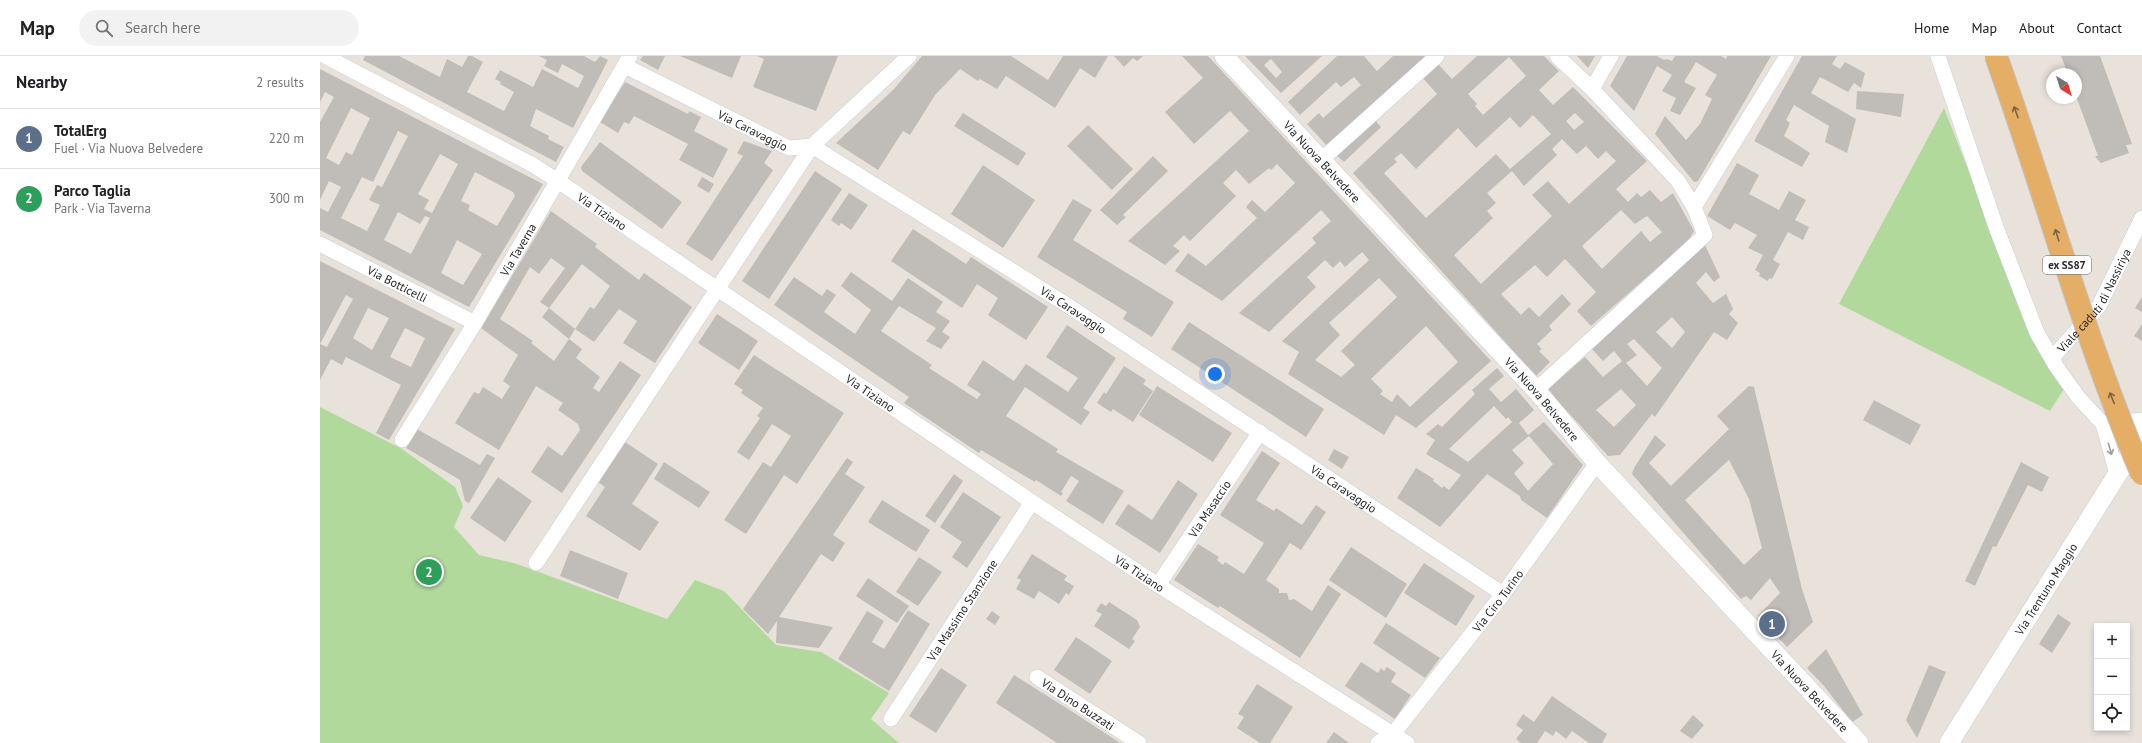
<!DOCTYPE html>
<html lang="en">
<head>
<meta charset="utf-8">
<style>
	:root { --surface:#fff; --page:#f2f2f2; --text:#202124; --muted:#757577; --line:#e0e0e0; --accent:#0f766e }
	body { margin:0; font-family:"PT Sans",sans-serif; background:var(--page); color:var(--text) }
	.controls { position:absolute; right:12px; bottom:12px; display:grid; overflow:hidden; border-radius:0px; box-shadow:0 2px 6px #0003 }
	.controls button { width:36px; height:36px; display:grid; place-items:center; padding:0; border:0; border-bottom:1px solid var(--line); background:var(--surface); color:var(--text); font:20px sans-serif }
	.compass { position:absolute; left:1726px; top:12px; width:36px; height:36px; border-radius:50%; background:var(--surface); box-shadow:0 2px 6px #0003; rotate:142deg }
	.you { position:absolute; left:895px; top:318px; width:14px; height:14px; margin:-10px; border:3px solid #fff; border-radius:50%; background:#1a73e8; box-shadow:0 0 0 6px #1a73e833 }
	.badge { display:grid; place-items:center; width:26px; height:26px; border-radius:50%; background:var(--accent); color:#fff; font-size:13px; font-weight:700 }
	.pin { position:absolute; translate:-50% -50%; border:2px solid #fff; box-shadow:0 1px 4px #0006 }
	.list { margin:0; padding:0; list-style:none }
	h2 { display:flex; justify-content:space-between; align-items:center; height:52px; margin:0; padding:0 16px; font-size:17px }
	h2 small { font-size:13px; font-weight:400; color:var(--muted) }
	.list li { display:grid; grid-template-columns:26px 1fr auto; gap:12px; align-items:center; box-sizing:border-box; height:60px; padding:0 16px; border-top:1px solid var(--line) }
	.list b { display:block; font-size:15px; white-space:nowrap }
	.list p { margin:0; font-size:13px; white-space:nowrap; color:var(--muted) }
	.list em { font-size:13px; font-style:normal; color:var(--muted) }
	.icon { flex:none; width:22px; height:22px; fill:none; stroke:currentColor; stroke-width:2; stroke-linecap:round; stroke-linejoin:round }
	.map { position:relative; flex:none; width:1822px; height:687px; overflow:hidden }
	header { display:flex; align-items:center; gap:24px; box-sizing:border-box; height:56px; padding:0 20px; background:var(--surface); border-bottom:1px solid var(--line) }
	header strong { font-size:19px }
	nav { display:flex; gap:22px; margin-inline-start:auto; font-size:14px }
	.search { width:280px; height:36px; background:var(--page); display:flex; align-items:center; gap:10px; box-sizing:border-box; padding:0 14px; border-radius:22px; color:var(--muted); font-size:15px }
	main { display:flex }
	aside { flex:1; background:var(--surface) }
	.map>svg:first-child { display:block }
	.green { fill:#b2d99c }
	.building { fill:#c0bcb7; fill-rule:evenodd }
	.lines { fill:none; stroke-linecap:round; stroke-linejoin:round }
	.minor-casing { stroke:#c9ccd7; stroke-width:16 }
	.tertiary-casing { stroke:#c9ccd7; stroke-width:20 }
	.minor { stroke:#fff; stroke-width:15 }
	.tertiary { stroke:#fff; stroke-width:19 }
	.trunk-bridge-casing { stroke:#c3c3c3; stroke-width:24; stroke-linecap:butt }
	.trunk-bridge { stroke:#e4ae66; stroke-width:22 }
	.oneway { stroke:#7c6443 }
	.oneway2 { stroke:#9e9e9e }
	.labels { text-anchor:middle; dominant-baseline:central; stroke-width:3.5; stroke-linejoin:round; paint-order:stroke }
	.shield { fill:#fff; stroke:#686868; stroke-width:1 }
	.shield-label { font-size:11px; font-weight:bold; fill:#272727 }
	.street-label { font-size:12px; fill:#272727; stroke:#fff }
</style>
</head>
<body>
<header>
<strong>Map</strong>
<div class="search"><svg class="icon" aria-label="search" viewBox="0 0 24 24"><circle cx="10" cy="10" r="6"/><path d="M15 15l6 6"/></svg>Search here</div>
<nav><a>Home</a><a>Map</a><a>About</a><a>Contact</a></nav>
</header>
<main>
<aside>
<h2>Nearby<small>2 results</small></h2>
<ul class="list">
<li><span class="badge" style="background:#5c6f8a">1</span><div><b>TotalErg</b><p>Fuel · Via Nuova Belvedere</p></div><em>220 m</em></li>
<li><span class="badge" style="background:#2e9e5b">2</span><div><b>Parco Taglia</b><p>Park · Via Taverna</p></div><em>300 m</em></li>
</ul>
</aside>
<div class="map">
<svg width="1822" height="687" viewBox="0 0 1822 687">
	<rect width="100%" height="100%" fill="#e8e2da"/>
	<path class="green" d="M1624,52L1715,284L1744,333L1730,355L1519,248Z
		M0,351L82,393L135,431L143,450L134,471L159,499L197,508L347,563L375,524L404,535L456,589L501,596L569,637L551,663L579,687H0Z"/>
	<path class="building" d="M45,0H79L120,21L127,3L142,11L148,0H152L163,6L147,36L184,55L194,36L180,28L181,26L175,23L180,14L213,31L222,13L258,32L264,20L242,8L238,17L224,10L227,4L219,0H264L275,6L280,0L288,4L253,72L216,53L210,70L229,80L228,83L244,91L236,106L43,4Z
		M323,0H345L338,14L320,4Z
		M360,0H421L412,22Z
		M437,0H518L496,55L433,31L444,3Z
		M602,0H691L728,24L743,0H788L775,22L760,12L735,52L686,20L677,33L660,23L658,25L640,13L615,39L590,79L583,75L558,114L516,87L574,33Z
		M794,0H823L817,5L813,2L804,11Z
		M862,0H888L1171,305L1096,372L1076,359L1064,379L968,318L979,296L962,285L1049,204L1042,196L1025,211L1020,205L1013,212L1005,204L987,221L996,231L949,276L919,257L996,187L992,182L1011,165L1001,154L902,245L855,215L868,197L886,210L937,162L926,151L932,144L945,156L975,127L957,108L951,114L949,112L929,128L916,114L903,127L916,140L870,185L864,179L853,190L860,195L845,209L808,185L929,75L910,55L874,88L845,56L883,22ZM1059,222L1077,241L1021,295L1035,309L1021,321L995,304L1020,279L1009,267ZM1106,270L1138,306L1090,351L1077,338L1072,346L1060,338L1063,335L1051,323Z
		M925,0H1002L961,37ZM951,3L962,16L956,22L944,9Z
		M1017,0H1044L1057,15L1073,0H1109L1009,92L987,68L999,57L1003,62L1041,29L1034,21L1021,31L1016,26L980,59L968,46Z
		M1157,0H1224L1239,15L1219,34L1233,49L1253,31L1327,105L1296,133L1308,146L1317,137L1321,141L1330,134L1341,146L1353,137L1374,175L1368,185L1271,270L1257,255L1276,236L1245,203L1227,221L1215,209L1181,238L1201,259L1209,251L1219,261L1242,238L1251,248L1229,270L1232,274L1217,288L1222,293L1219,295L1230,306L1216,320L1033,117L1117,38L1101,20L1116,6L1132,23ZM1189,1L1206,20L1163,59L1155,50L1157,48L1148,38ZM1255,57L1264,66L1254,74L1246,65ZM1213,59L1231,78L1190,113L1176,98L1106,162L1064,117L1077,106L1074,103L1081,97L1096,113L1138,72L1156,92L1190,61L1200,72ZM1242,83L1257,98L1266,90L1278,103L1286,95L1296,105L1249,148L1228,125L1212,139L1232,160L1161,228L1134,199L1173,162L1167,155L1176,147L1167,137L1192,115L1204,130L1237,99L1232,93ZM1301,154L1315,168L1327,160L1342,176L1330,186L1321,175L1282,213L1262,190Z
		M1257,0H1275L1268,12Z
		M1307,0H1337L1344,4L1346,3L1352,5L1355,0H1401L1406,3L1407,0H1451L1378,125L1374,126L1335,78L1345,60L1366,84L1380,68L1392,43L1385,39L1397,19L1376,6L1364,26L1376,32L1360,59L1350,55L1356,42L1342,35L1352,19L1337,10L1314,55L1290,30Z
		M1482,0H1517L1512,8L1520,13L1525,6L1545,17L1541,32L1534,27L1528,36L1500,21L1491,37L1536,63L1527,97L1505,86L1509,70L1474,49L1466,64L1470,67L1464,80L1490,97L1482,111L1434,85Z
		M1741,0H1780L1812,88L1806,89L1809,97L1781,107L1777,103L1775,100H1778L1756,40V18H1748Z
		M0,13L223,128L149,251L0,174V152L8,156L21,131L9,125L0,144V66L14,41L5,36L0,46ZM31,52L50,62L32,99L26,96L19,109L6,102ZM78,75L88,80L62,131L57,129L49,144L60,149L47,175L21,162L42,121L53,126ZM120,98L138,108L112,157L104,153L109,144L98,138ZM155,116L193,136L195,140L177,170L148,154L150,149L141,145ZM78,156L100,168L105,160L110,162L91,198L64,184ZM137,184L162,198L143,229L121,217Z
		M305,26L368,58L369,55L381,61L374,75L408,93L393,122L359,104L368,88L314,60L309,68L304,66L298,77L280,66Z
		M1537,35L1584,38L1581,61L1536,53Z
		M643,57L706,97L698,110L634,70Z
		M1054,63L1061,71L1024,106L1015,98Z
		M768,69L813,113L792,134L747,90Z
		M424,85L452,95L444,107L453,114L392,205L366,188L423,100L417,97Z
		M280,86L362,146L342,173L262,115L261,111Z
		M833,100L848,115L803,159L806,161L797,169L780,154Z
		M1417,107L1439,119L1429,138L1459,154L1469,135L1486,144L1475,164L1489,171L1483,184L1468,176L1453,204L1460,208L1452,223L1449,222L1448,225L1439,220L1440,217L1435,214L1443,199L1428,192L1437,179L1415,167L1410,174L1387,160Z
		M663,109L715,144L683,192L631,158Z
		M495,115L522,133L449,243L422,225Z
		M382,121L394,128L389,137L377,130Z
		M529,137L548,149L531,174L521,167L519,170L511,164Z
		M753,143L772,154L753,184L854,246L832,281L803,263L807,256L717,201Z
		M231,155L277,188L275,191L319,224L324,217L372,251L335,307L303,287L317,265L299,253L274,286L255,273L249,283L222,261L229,252L255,273L270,251L274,253L290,230L262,208L229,252L220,246L245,212L231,202L219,218L210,211L180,263L213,285L211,287L234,305L249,283L262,293L256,302L280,321L273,332L279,336L300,305L321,319L242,437L211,416L228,390L242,400L260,374L258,368L238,354L243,347L216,330L179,394L135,367L154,336L159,338L163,331L182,343L190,330L183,325L198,299L161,272Z
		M593,173L646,208L651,201L728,251L706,284L668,259L678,242L657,228L642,252L571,205Z
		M1385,189L1400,221L1394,226L1386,216L1376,227L1393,247L1406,238L1413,253L1409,258L1418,267L1407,284L1394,276L1335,361L1332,358L1300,399L1288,400L1227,333L1265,301L1283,321L1302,305L1294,295L1283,305L1272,293ZM1352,261L1365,276L1352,292L1336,276ZM1314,283L1342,312L1327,330L1306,307L1317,299L1307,288ZM1301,333L1316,349L1294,371L1276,354Z
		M0,205L135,273L69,384L56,377L81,329L26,301L22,309L11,303L0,324ZM26,239L33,243L7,291L0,288ZM48,252L69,262L52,294L33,282ZM85,272L105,282L91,311L70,301Z
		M531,216L572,245L588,222L623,246L616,256L630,265L622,276L630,281L621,293L606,285L616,272L579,250L561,275L612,309L609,312L657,343L661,338L647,329L663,304L694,325L706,308L748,336L758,322L726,301L747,269L796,302L763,352L770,356L761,369L705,331L686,360L738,393L736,396L804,435L783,468L746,445L759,425L751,420L741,436L743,437L741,440L716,424L715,426L661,394L659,397L584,347L589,341L454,249L474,221L502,240L507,233L516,239L504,256L535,278L551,254L521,230Z
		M1822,241V256L1815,252Z
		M397,258L438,285L419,314L378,287Z
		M869,266L1004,353L986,381L851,293Z
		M1822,268V285L1814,280Z
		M434,299L524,357L477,428L464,419L426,478L404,464L443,406L451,411L471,380L452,368L429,404L417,396L440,362L437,360L443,352L421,337L423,334L414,328Z
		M804,310L826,324L823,328L833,335L813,366L793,353L791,356L777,347L784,336L786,338Z
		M1177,312L1184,320L1169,333L1181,346L1196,333L1214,354L1199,367L1208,379L1224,366L1263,409L1227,462L1201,444L1200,440L1167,418L1120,471L1077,442L1096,412L1114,423L1113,425L1122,432L1124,430L1129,434L1141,419L1106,398L1115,384L1106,378L1118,368L1122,371L1155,338L1152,334ZM1174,350L1186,363L1188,361L1192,366L1148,406L1129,393ZM1209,380L1233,408L1208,435L1194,417L1204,407L1192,394Z
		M837,330L912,377L893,406L819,359Z
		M1429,330L1434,331L1482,533L1493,566L1467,591L1438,560L1460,537L1450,522L1431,544L1426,540L1421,543L1312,418L1314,412L1335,379L1346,389L1329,407L1351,430L1409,373L1397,360ZM1409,404L1429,443L1442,492L1424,509L1365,444Z
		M1554,344L1601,369L1590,389L1543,364Z
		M97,373L160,409L167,398L175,402L149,447L145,445L140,424L86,392Z
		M305,386L338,408L312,448L339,466L320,495L266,460L285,431L278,426Z
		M1014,393L1029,401L1022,413L1008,404Z
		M942,395L960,407L936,444L954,455L956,452L982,469L996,449L1006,456L981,494L970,487L946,524L959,533V537H967L969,544L974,543L992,555L1008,529L1021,538L980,602L900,550L898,552L854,524L878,488L899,501L897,504L903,509L905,506L924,518L944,487L900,459Z
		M527,402L533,406L525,418L545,431L513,479L525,487L513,506L501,498L459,561L513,571L499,592L456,587L457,565L448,578L423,553Z
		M344,406L390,436L379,452L334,423Z
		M1701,406L1729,421L1722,436L1708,429L1676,491L1673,490L1655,530L1645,525Z
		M634,418L643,425L615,467L605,460Z
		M178,421L212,445L185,486L150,462Z
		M858,424L878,438L840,497L795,468L808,448L832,464Z
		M643,436L681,461L647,512L632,501L642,486L620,471Z
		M562,444L610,474L596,496L548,466Z
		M1031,491L1087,528L1066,562L1009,524Z
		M250,494L308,517L298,543L240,520Z
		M712,498L747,520L744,524L754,530L749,539L746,537L739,548L719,535L714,543L696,533L701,524L697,522Z
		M599,501L622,516L598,550L576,536Z
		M1104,507L1155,540L1136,570L1084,537Z
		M548,522L589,550L577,567L536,540Z
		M789,546L817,564L820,571L812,583L815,585L809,593L774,570L782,558L776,555L781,547L786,550Z
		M588,554L610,568L569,635L518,603L547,555L564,565L552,586L564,593Z
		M672,555L680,561L675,569L666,563Z
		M1738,558L1751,567L1732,597L1719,588Z
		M1066,567L1120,602L1105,622L1053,587Z
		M756,581L792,605L770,638L734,614Z
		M1506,593L1543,659L1532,666L1504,630L1487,612Z
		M1041,606L1058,617L1061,612L1064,615L1067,611L1076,617L1071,626L1091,639L1075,663L1025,630Z
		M1609,609L1626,616L1597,682L1586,664Z
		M621,612L647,629L616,677L589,660Z
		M694,619L756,658L800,687H737L676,647Z
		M937,628L973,651L950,687H940L917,672L924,661L918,658Z
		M1232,640L1287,678L1282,687H1269L1252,675L1246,683L1236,675L1233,680L1225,675L1217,687H1201L1196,683L1203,674L1196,669L1203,658L1214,666Z
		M1373,659L1384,669L1372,683L1360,675Z
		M1014,676L1029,687H1006Z"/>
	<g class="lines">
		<defs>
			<g id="minor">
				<path id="s1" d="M5,0L213,109L238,125L712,446L838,529L1087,687"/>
				<path d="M1618,0L1676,171L1717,277L1736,310L1758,341L1783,368L1797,418"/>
				<path id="s2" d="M305,10L469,92L492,90L744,247L1183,538"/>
				<path d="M1272,33L1291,0"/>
				<path d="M1000,105L1117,0"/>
				<path d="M1374,151L1467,0"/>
				<path id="s3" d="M0,188L155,267"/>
				<path id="s4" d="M1732,302L1779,250L1822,162"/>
				<path d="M1216,334L1385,179L1374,151L1358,125L1272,33L1237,0"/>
				<path d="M1792,367L1822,364"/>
				<path id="s5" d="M82,384L155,267L310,0"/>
				<path d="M216,507L492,90L589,0"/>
				<path id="s6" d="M838,529L940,376"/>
				<path id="s7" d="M717,621L819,687"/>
				<path id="s8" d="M571,663L712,446"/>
				<path id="s9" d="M1058,687L1073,678L1183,538L1277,407"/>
			</g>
			<g id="tertiary">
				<path id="s10" d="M904,0L1216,334L1277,407L1539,687"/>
				<path id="s11" d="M1629,687L1822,379"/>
			</g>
		</defs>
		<use href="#minor" class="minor-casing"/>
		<use href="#tertiary" class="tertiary-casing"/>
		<use href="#minor" class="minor"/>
		<use href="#tertiary" class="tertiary"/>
		<defs>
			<path id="trunk-bridge" d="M1676,0C1726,139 1764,282 1822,418"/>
		</defs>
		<use href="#trunk-bridge" class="trunk-bridge-casing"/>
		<use href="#trunk-bridge" class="trunk-bridge"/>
	</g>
	<defs><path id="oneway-shaft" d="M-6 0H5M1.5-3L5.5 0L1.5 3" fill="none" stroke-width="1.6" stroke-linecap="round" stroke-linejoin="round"/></defs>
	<g class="oneway">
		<use href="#oneway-shaft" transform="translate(1696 56) rotate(-110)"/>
		<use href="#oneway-shaft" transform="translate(1737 179) rotate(-108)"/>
		<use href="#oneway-shaft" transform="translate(1792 342) rotate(-112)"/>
	</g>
	<use class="oneway2" href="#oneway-shaft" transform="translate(1790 393) rotate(74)"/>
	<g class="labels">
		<rect class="shield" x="1723" y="200" width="48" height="18" rx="3"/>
		<g class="shield-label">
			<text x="1747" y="209">ex SS87</text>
		</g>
		<g class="street-label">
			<text stroke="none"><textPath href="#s2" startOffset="143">Via Caravaggio</textPath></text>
			<text stroke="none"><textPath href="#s10" startOffset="144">Via Nuova Belvedere</textPath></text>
			<text stroke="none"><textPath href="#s1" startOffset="318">Via Tiziano</textPath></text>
			<text stroke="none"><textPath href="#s5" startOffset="223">Via Taverna</textPath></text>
			<text stroke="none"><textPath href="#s3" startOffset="87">Via Botticelli</textPath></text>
			<text stroke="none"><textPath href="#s4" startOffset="72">Viale caduti di Nassiriya</textPath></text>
			<text stroke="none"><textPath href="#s2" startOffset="515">Via Caravaggio</textPath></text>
			<text stroke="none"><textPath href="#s1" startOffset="642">Via Tiziano</textPath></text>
			<text stroke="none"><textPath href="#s10" startOffset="468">Via Nuova Belvedere</textPath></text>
			<text stroke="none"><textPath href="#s2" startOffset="839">Via Caravaggio</textPath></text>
			<text stroke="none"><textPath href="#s6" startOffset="92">Via Masaccio</textPath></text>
			<text stroke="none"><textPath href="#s1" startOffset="966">Via Tiziano</textPath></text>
			<text stroke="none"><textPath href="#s11" startOffset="182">Via Trentuno Maggio</textPath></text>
			<text stroke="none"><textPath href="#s9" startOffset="187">Via Ciro Turino</textPath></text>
			<text stroke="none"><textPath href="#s8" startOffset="130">Via Massimo Stanzione</textPath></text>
			<text stroke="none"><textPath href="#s10" startOffset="864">Via Nuova Belvedere</textPath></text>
			<text stroke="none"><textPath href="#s7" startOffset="49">Via Dino Buzzati</textPath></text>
		</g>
	</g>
</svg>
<div class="controls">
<button>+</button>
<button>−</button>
<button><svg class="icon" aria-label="locate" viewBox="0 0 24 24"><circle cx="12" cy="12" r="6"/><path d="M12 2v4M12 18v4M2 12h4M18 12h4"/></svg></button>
</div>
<svg class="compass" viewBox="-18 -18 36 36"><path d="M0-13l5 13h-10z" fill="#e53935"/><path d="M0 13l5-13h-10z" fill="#757577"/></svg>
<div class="you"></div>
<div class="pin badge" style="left:1452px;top:568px;background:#5c6f8a">1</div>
<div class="pin badge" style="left:109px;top:516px;background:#2e9e5b">2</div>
</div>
</main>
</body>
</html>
